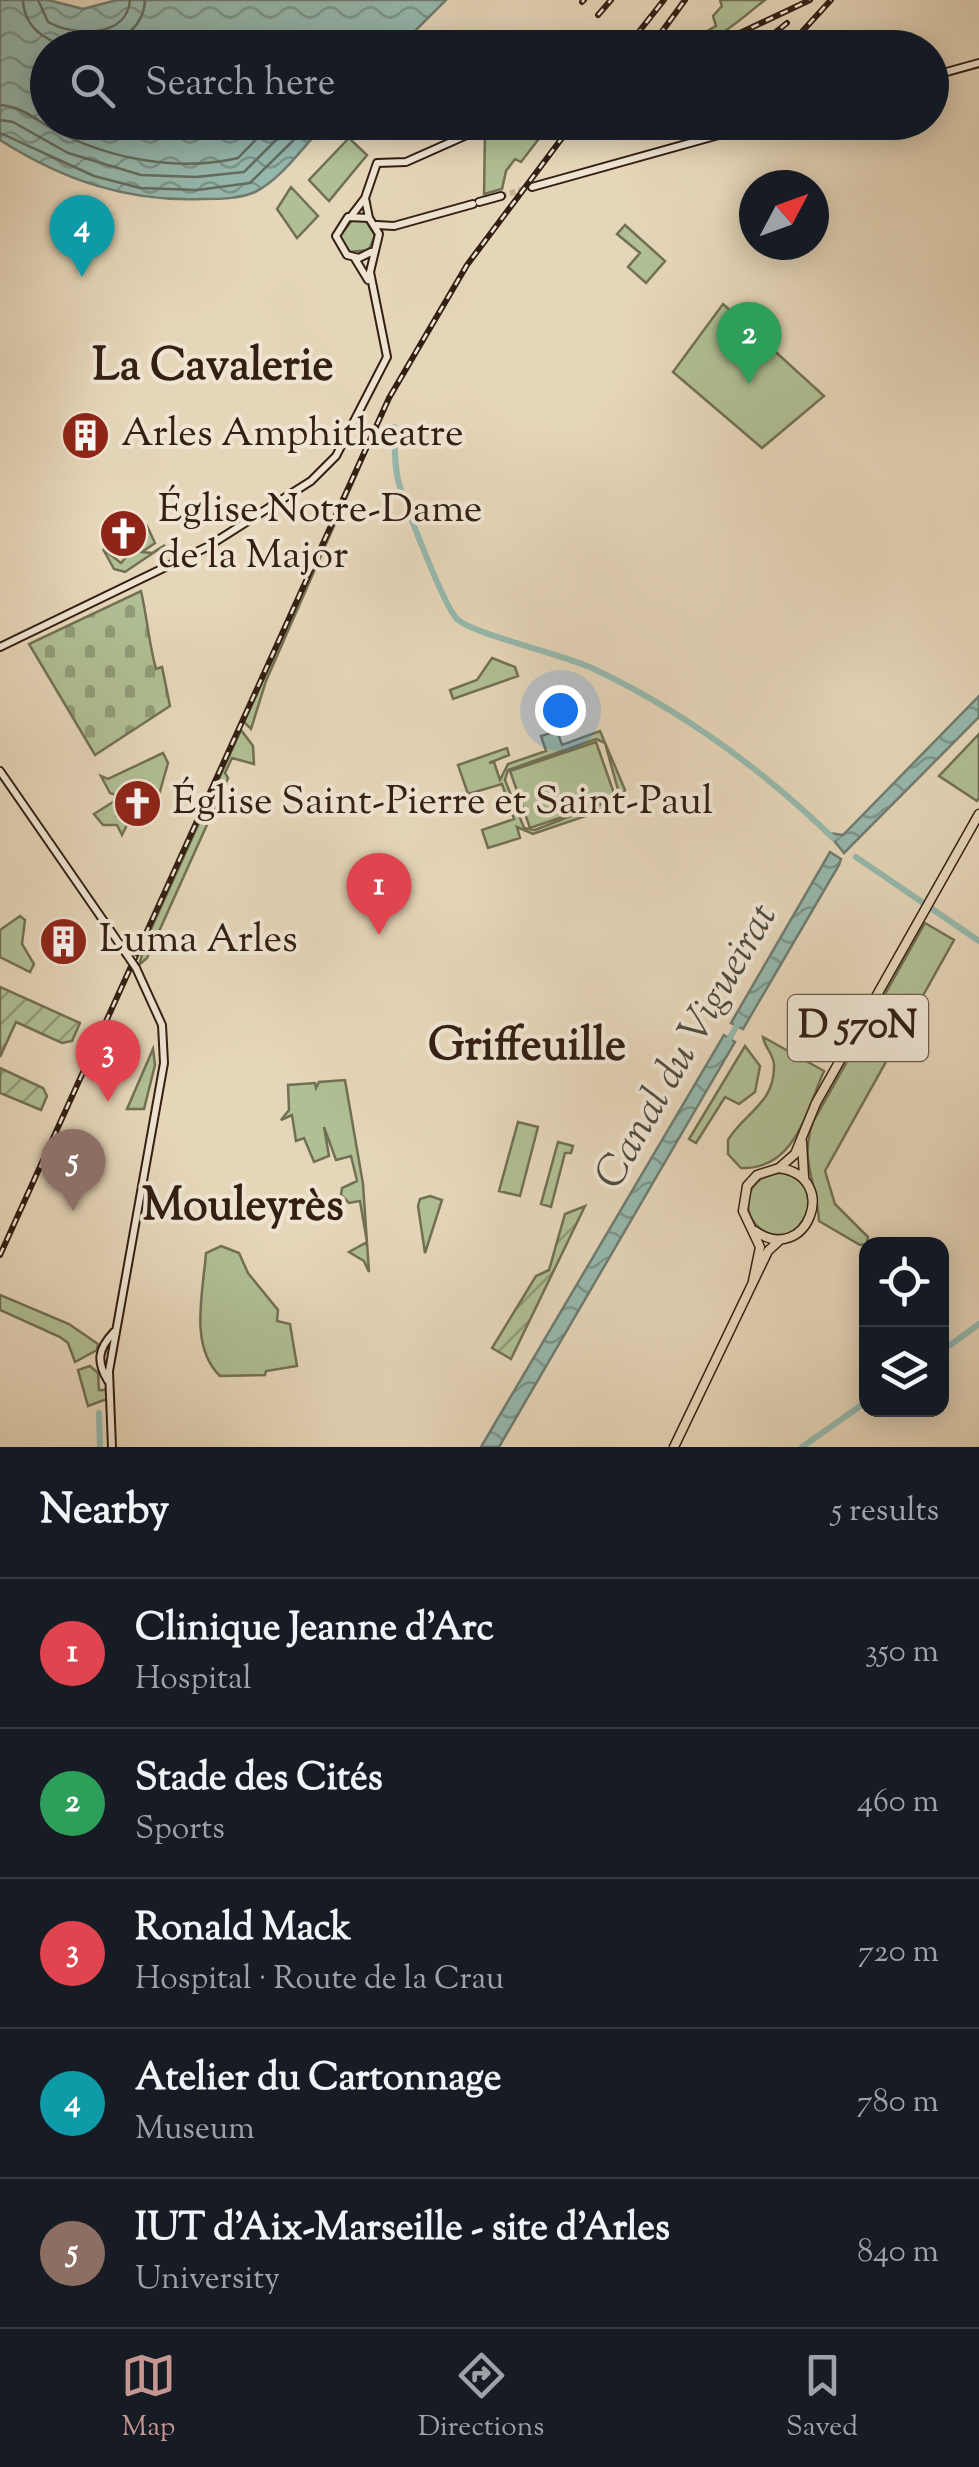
<!DOCTYPE html>
<html lang="en">
<head>
<meta charset="utf-8">
<style>
	:root { --surface:#171b24; --page:#20242c; --text:#f1f3f6; --muted:#9ea1a6; --line:#363941; --accent:#c59692 }
	body { margin:0; font-family:"Sorts Mill Goudy",serif; background:var(--page); color:var(--text) }
	.controls { position:absolute; right:30px; bottom:30px; display:grid; overflow:hidden; border-radius:20px; box-shadow:0 5px 25px #0003 }
	.controls button { width:90px; height:90px; display:grid; place-items:center; padding:0; border:0; border-bottom:2px solid var(--line); background:var(--surface); color:var(--text); font:50px sans-serif }
	.compass { position:absolute; left:739px; top:170px; width:90px; height:90px; border-radius:50%; background:var(--surface); box-shadow:0 5px 25px #0003; rotate:49deg }
	.you { position:absolute; left:560px; top:710px; width:35px; height:35px; margin:-25px; border:8px solid #fff; border-radius:50%; background:#1a73e8; box-shadow:0 0 0 15px #1a73e833 }
	.badge { display:grid; place-items:center; width:65px; height:65px; border-radius:50%; background:var(--accent); color:#fff; font-size:32px; font-weight:700 }
	.pin { position:absolute; translate:-50% -82px; filter:drop-shadow(0 2px 5px #0008) }
	.pin::after { content:''; position:absolute; top:52px; width:35px; height:30px; background:inherit; clip-path:polygon(0 0,100% 0,50% 100%) }
	.list { margin:0; padding:0; list-style:none }
	h2 { display:flex; justify-content:space-between; align-items:center; height:130px; margin:0; padding:0 40px; font-size:42px }
	h2 small { font-size:32px; font-weight:400; color:var(--muted) }
	.list li { display:grid; grid-template-columns:65px 1fr auto; gap:30px; align-items:center; box-sizing:border-box; height:150px; padding:0 40px; border-top:2px solid var(--line) }
	.list b { display:block; font-size:38px; white-space:nowrap }
	.list p { margin:0; font-size:32px; white-space:nowrap; color:var(--muted) }
	.list em { font-size:32px; font-style:normal; color:var(--muted) }
	.icon { flex:none; width:55px; height:55px; fill:none; stroke:currentColor; stroke-width:2; stroke-linecap:round; stroke-linejoin:round }
	.map { position:relative; flex:none; width:979px; height:1447px; overflow:hidden }
	.search { position:absolute; background:var(--surface); box-shadow:0 5px 25px #0003; left:30px; right:30px; top:30px; height:110px; display:flex; align-items:center; gap:25px; box-sizing:border-box; padding:0 35px; border-radius:55px; color:var(--muted); font-size:38px }
	.sheet { height:880px; background:var(--surface) }
	nav { display:flex; justify-content:space-around; align-items:center; box-sizing:border-box; height:140px; border-top:2px solid var(--line); background:var(--surface); font-size:28px; color:var(--muted) }
	nav a { display:grid; justify-items:center; gap:5px }
	nav .on { color:var(--accent) }
	.map>svg:first-child { display:block }
	.green { fill:#b0bf94; stroke:#727054; stroke-width:2.5; fill-rule:evenodd }
	.forest { fill:url(#forest-firs); stroke:#727054; stroke-width:2.5 }
	.cemetery { fill:url(#cemetery-stones); stroke:#727054; stroke-width:2.5 }
	.garden { fill:url(#garden-furrows); stroke:#727054; stroke-width:2.5 }
	.water { fill:url(#water-waves); stroke:#6f7c70; stroke-width:2.5 }
	.lines { fill:none; stroke-linecap:round; stroke-linejoin:round }
	.shore { stroke:#656c60; stroke-width:2.5 }
	.canal { stroke:#96b9ae; stroke-width:6 }
	.secondary-tunnel { stroke:#c2b298; stroke-width:6; stroke-dasharray:6 3; stroke-linecap:butt }
	.secondary-casing { stroke:#342013; stroke-width:10 }
	.primary-casing { stroke:#342013; stroke-width:11 }
	.secondary { stroke:#efe4d2; stroke-width:6 }
	.primary { stroke:#e6d6b9; stroke-width:8 }
	.rail-casing { stroke:#342013; stroke-width:6 }
	.rail { stroke:#efe4d2; stroke-width:2.5; stroke-dasharray:8; stroke-linecap:butt }
	.secondary-bridge-casing { stroke:#342013; stroke-width:10; stroke-linecap:butt }
	.secondary-bridge { stroke:#efe4d2; stroke-width:6 }
	.labels { text-anchor:middle; dominant-baseline:central; stroke-width:8; stroke-linejoin:round; paint-order:stroke }
	.shield { fill:#efe4d2; stroke:#6c5b4c; stroke-width:2.5 }
	.shield-label { font-size:38px; font-weight:bold; fill:#342013 }
	.poi-label { font-size:40px; fill:#342013; stroke:#efe4d2; text-anchor:start }
	.water-label { font-size:42px; font-style:italic; fill:#514e42; stroke:#efe4d2 }
	.quarter-label { font-size:45px; font-weight:bold; fill:#342013; stroke:#efe4d2 }
</style>
</head>
<body>
<div class="map">
<svg width="979" height="1447" viewBox="0 0 979 1447">
	<defs>
		<pattern id="forest-firs" width="22" height="20" patternUnits="userSpaceOnUse" patternTransform="scale(2.5)"><rect width="22" height="20" fill="#b0bf94"/><path d="M5 1l3.5 6h-7zM16 11l3.5 6h-7z" fill="#909b78"/></pattern>
		<pattern id="cemetery-stones" width="16" height="16" patternUnits="userSpaceOnUse" patternTransform="scale(2.5)"><rect width="16" height="16" fill="#b0bf94"/><path d="M2 7V4a2 2 0 0 1 4 0v3zM10 15v-3a2 2 0 0 1 4 0v3z" fill="#909b78"/></pattern>
		<pattern id="garden-furrows" width="10" height="10" patternUnits="userSpaceOnUse" patternTransform="scale(2.5)"><rect width="10" height="10" fill="#b0bf94"/><path d="M-1 1l2-2M0 10L10 0M9 11l2-2" fill="none" stroke="#909b78"/></pattern>
		<pattern id="water-waves" width="16" height="10" patternUnits="userSpaceOnUse" patternTransform="scale(2.5)"><rect width="16" height="10" fill="#96b9ae"/><path d="M0 5q4-4 8 0t8 0" fill="none" stroke="#7b968c"/></pattern>
	</defs>
	<rect width="100%" height="100%" fill="#e6d6b9"/>
	<filter id="stains"><feTurbulence type="fractalNoise" baseFrequency=".002" numOctaves="4"/><feColorMatrix values="0 0 0 0 .2 0 0 0 0 .09 0 0 0 0 .02 0 0 0 .5 -.17"/></filter>
	<radialGradient id="worn" r=".72"><stop offset=".6" stop-color="#630" stop-opacity="0"/><stop offset="1" stop-color="#630" stop-opacity=".3"/></radialGradient>
	<path class="green" d="M720,0H765C740,19 712,48 679,47L716,26L713,16L722,6Z
		M513,123H551L521,162L515,159L506,171L502,189L484,194L485,135Z
		M349,138L367,155L329,201L309,180Z
		M291,187L318,216L297,238L277,209Z
		M353,219L366,221L375,235L369,250L348,252L339,237Z
		M625,225L665,261L646,283L628,267L640,253L617,234Z
		M723,304L824,396L762,448L673,372Z
		M369,446L266,681L251,729L244,722Z
		M147,526L155,543L142,552L152,553L165,545L125,572L114,569L103,549L121,563L139,542L134,528Z
		M492,658L515,667L518,676L453,699L450,690L477,680Z
		M241,730L253,746L254,764L232,758L225,773L228,778L147,958L139,965L147,938Z
		M557,731L562,745L600,731L625,790L618,805L533,834L517,827L520,838L488,848L482,830L514,819L502,784L468,794L458,765L507,748L509,755L489,763L494,762L500,780L508,764L546,751L541,736ZM596,739L605,743L620,797L535,830L524,828L505,780L508,770Z
		M979,734V798L977,801L939,776Z
		M596,742L616,799L530,828L510,771Z
		M163,753L168,763L155,809L139,780L116,795L110,793L101,776L108,779Z
		M20,916L25,920L22,944L34,964L30,972L0,957V930Z
		M925,923L954,940L825,1171L835,1204L868,1237L867,1244L860,1245L819,1221C817,1182 799,1162 813,1122Z
		M763,1037L824,1071C806,1112 795,1170 741,1168L728,1154V1140C744,1113 774,1104 774,1067C775,1055 765,1049 763,1037Z
		M745,1046L760,1066L755,1092L739,1104L725,1097L696,1143L689,1139Z
		M153,1049L155,1065L144,1109H127Z
		M345,1080L363,1184L369,1272L364,1261L349,1252L367,1242L360,1201L349,1203L341,1195L342,1188L357,1181L351,1156L336,1160L324,1127L329,1156L314,1162L304,1138L296,1141L292,1115L281,1120L289,1110L288,1085L315,1083L316,1088L319,1082Z
		M518,1122L538,1127L520,1196L499,1191Z
		M558,1142L573,1146L571,1153H565L551,1207L541,1204Z
		M748 1204a31 31 0 1 1 62 0a31 31 0 1 1-62 0Z
		M430,1196L442,1200L425,1253L418,1206L420,1199Z
		M221,1246L239,1253L248,1273L278,1310L277,1321L290,1324L297,1366L266,1371L265,1375L220,1376C189,1346 203,1293 206,1253Z
		M0,1295L69,1324L98,1344L97,1350L75,1362L68,1343L60,1337L0,1310Z
		M90,1366L98,1373L99,1390H107V1399L88,1406L78,1370Z"/>
	<path class="forest" d="M113,802L133,819L150,815L127,825L122,835L117,825H103L94,814Z"/>
	<path class="cemetery" d="M141,591C147,617 149,644 156,669L162,667L170,706L95,755L29,644Z"/>
	<path class="garden" d="M0,987L80,1023L72,1041L62,1043L16,1022L0,1057Z
		M0,1068L43,1088L47,1096L41,1110L0,1093Z
		M585,1206L511,1359L492,1348L536,1276L549,1270L565,1214Z"/>
	<path class="water" d="M0,0H48L83,9L117,0H446L399,47L48,48V122L326,123C306,143 281,180 255,192C239,199 219,199 202,199C127,202 63,180 0,140Z
		M979,696V717L844,853L828,833L843,835Z
		M830,852L841,859L839,865L743,1029L731,1023Z
		M724,1035L735,1042L499,1447H481Z"/>
	<g class="lines">
		<path class="shore" d="M23,0C25,63 142,63 145,0
			M38,0L48,22C73,36 127,39 130,0
			M0,105C22,106 37,121 56,131C110,159 178,172 238,158L273,122
			M0,120L13,122L68,153L141,175L196,177L244,172L294,122
			M0,133L94,176L140,188L197,190L250,183L312,122"/>
		<path class="canal" d="M394,427C395,446 394,469 400,487C407,509 444,606 457,619C473,634 562,654 592,668C683,711 761,768 833,838
			M856,857L979,941
			M727,1043L740,1020
			M942,1351L979,1324
			M99,1413L100,1447
			M802,1447L866,1402"/>
		<path class="secondary-tunnel" d="M501,196L532,187"/>
		<defs>
			<path id="secondary" d="M932,76L979,63
				M532,187L765,122
				M479,202L501,196
				M352,215L365,198L377,163L406,162L496,122
				M369,218L348,217L336,236L347,255L359,258L371,252
				M377,225L394,226L473,204
				M354,257L368,280
				M0,647L207,547L311,481L336,456L387,357L370,272L379,234L369,218L365,198
				M0,771L121,946
				M108,1381C96,1361 98,1349 114,1332
				M112,1447L109,1371L164,1063L162,1025L136,968"/>
			<path id="primary" d="M802,1142L804,1177
				M755,1231C806,1267 842,1177 779,1168
				M753,1281L760,1247L743,1211L747,1186L757,1175L779,1168L795,1154L816,1103L979,814
				M674,1447L768,1251L780,1240"/>
		</defs>
		<use href="#secondary" class="secondary-casing"/>
		<use href="#primary" class="primary-casing"/>
		<use href="#secondary" class="secondary"/>
		<use href="#primary" class="primary"/>
		<defs>
			<path id="rail" d="M582,2L584,0
				M598,15L611,0
				M626,48L664,0
				M650,48L685,0
				M708,48L810,0
				M756,48L787,23
				M787,48L831,0
				M0,1255L389,398L467,265L574,122"/>
		</defs>
		<use href="#rail" class="rail-casing"/>
		<use href="#rail" class="rail"/>
		<defs>
			<path id="secondary-bridge" d="M121,946L136,968"/>
		</defs>
		<use href="#secondary-bridge" class="secondary-bridge-casing"/>
		<use href="#secondary-bridge" class="secondary-bridge"/>
	</g>
	<defs>
		<symbol id="building-disc" viewBox="-11 -11 22 22"><circle r="9.5" fill="#8f2418" stroke="#efe4d2"/><path d="M-4-6H4V6H1V3H-1V6H-4ZM-2.5-4.3h1.7v1.8h-1.7ZM.8-4.3h1.7v1.8H.8ZM-2.5-1h1.7V.8h-1.7ZM.8-1h1.7V.8H.8Z" fill="#fff"/></symbol>
		<symbol id="church-disc" viewBox="-11 -11 22 22"><circle r="9.5" fill="#8f2418" stroke="#efe4d2"/><path d="M-1.2-6h2.4v3.5h3.3v2.4h-3.3V6h-2.4V-.1h-3.3v-2.4h3.3Z" fill="#fff"/></symbol>
	</defs>
	<g fill-rule="evenodd">
		<use href="#building-disc" x="58" y="408" width="55" height="55"/>
		<use href="#church-disc" x="96" y="506" width="55" height="55"/>
		<use href="#church-disc" x="110" y="776" width="55" height="55"/>
		<use href="#building-disc" x="36" y="914" width="55" height="55"/>
	</g>
	<g class="labels">
		<rect class="shield" x="788" y="995" width="140" height="66" rx="8"/>
		<g class="shield-label">
			<text x="858" y="1028">D 570N</text>
		</g>
		<g class="poi-label">
			<text x="121" y="435">Arles Amphitheatre</text>
			<text x="158" y="511">Église Notre-Dame<tspan x="158" dy="46">de la Major</tspan></text>
			<text x="172" y="803">Église Saint-Pierre et Saint-Paul</text>
			<text x="99" y="941">Luma Arles</text>
		</g>
		<g class="water-label">
			<text transform="translate(688 1047) rotate(-60)">Canal du Vigueirat</text>
		</g>
		<g class="quarter-label">
			<text x="213" y="368">La Cavalerie</text>
			<text x="527" y="1048">Griffeuille</text>
			<text x="243" y="1208">Mouleyrès</text>
		</g>
	</g>
	<rect width="100%" height="100%" filter="url(#stains)"/>
	<rect width="100%" height="100%" fill="url(#worn)"/>
</svg>
<div class="controls">
<button><svg class="icon" aria-label="locate" viewBox="0 0 24 24"><circle cx="12" cy="12" r="6"/><path d="M12 2v4M12 18v4M2 12h4M18 12h4"/></svg></button>
<button><svg class="icon" aria-label="layers" viewBox="0 0 24 24"><path d="M12 4l9 5-9 5-9-5zM3 14l9 5 9-5"/></svg></button>
</div>
<svg class="compass" viewBox="-18 -18 36 36"><path d="M0-13l5 13h-10z" fill="#e53935"/><path d="M0 13l5-13h-10z" fill="#9ea1a6"/></svg>
<div class="you"></div>
<div class="pin badge" style="left:379px;top:935px;background:#e0444e">1</div>
<div class="pin badge" style="left:749px;top:384px;background:#2e9e5b">2</div>
<div class="pin badge" style="left:108px;top:1102px;background:#e0444e">3</div>
<div class="pin badge" style="left:82px;top:277px;background:#0f9aa8">4</div>
<div class="pin badge" style="left:73px;top:1211px;background:#8d6e63">5</div>
<div class="search"><svg class="icon" aria-label="search" viewBox="0 0 24 24"><circle cx="10" cy="10" r="6"/><path d="M15 15l6 6"/></svg>Search here</div>
</div>
<section class="sheet">
<h2>Nearby<small>5 results</small></h2>
<ul class="list">
<li><span class="badge" style="background:#e0444e">1</span><div><b>Clinique Jeanne d'Arc</b><p>Hospital</p></div><em>350 m</em></li>
<li><span class="badge" style="background:#2e9e5b">2</span><div><b>Stade des Cités</b><p>Sports</p></div><em>460 m</em></li>
<li><span class="badge" style="background:#e0444e">3</span><div><b>Ronald Mack</b><p>Hospital · Route de la Crau</p></div><em>720 m</em></li>
<li><span class="badge" style="background:#0f9aa8">4</span><div><b>Atelier du Cartonnage</b><p>Museum</p></div><em>780 m</em></li>
<li><span class="badge" style="background:#8d6e63">5</span><div><b>IUT d'Aix-Marseille - site d'Arles</b><p>University</p></div><em>840 m</em></li>
</ul>
</section>
<nav>
<a class="on"><svg class="icon" aria-label="map" viewBox="0 0 24 24"><path d="M3 6l6-2 6 2 6-2v14l-6 2-6-2-6 2zM9 4v14M15 6v14"/></svg>Map</a>
<a><svg class="icon" aria-label="directions" viewBox="0 0 24 24"><path d="M12 3l9 9-9 9-9-9zM9 14v-3h6M13 9l2 2-2 2"/></svg>Directions</a>
<a><svg class="icon" aria-label="saved" viewBox="0 0 24 24"><path d="M7 4h10v16l-5-4-5 4z"/></svg>Saved</a>
</nav>
</body>
</html>
